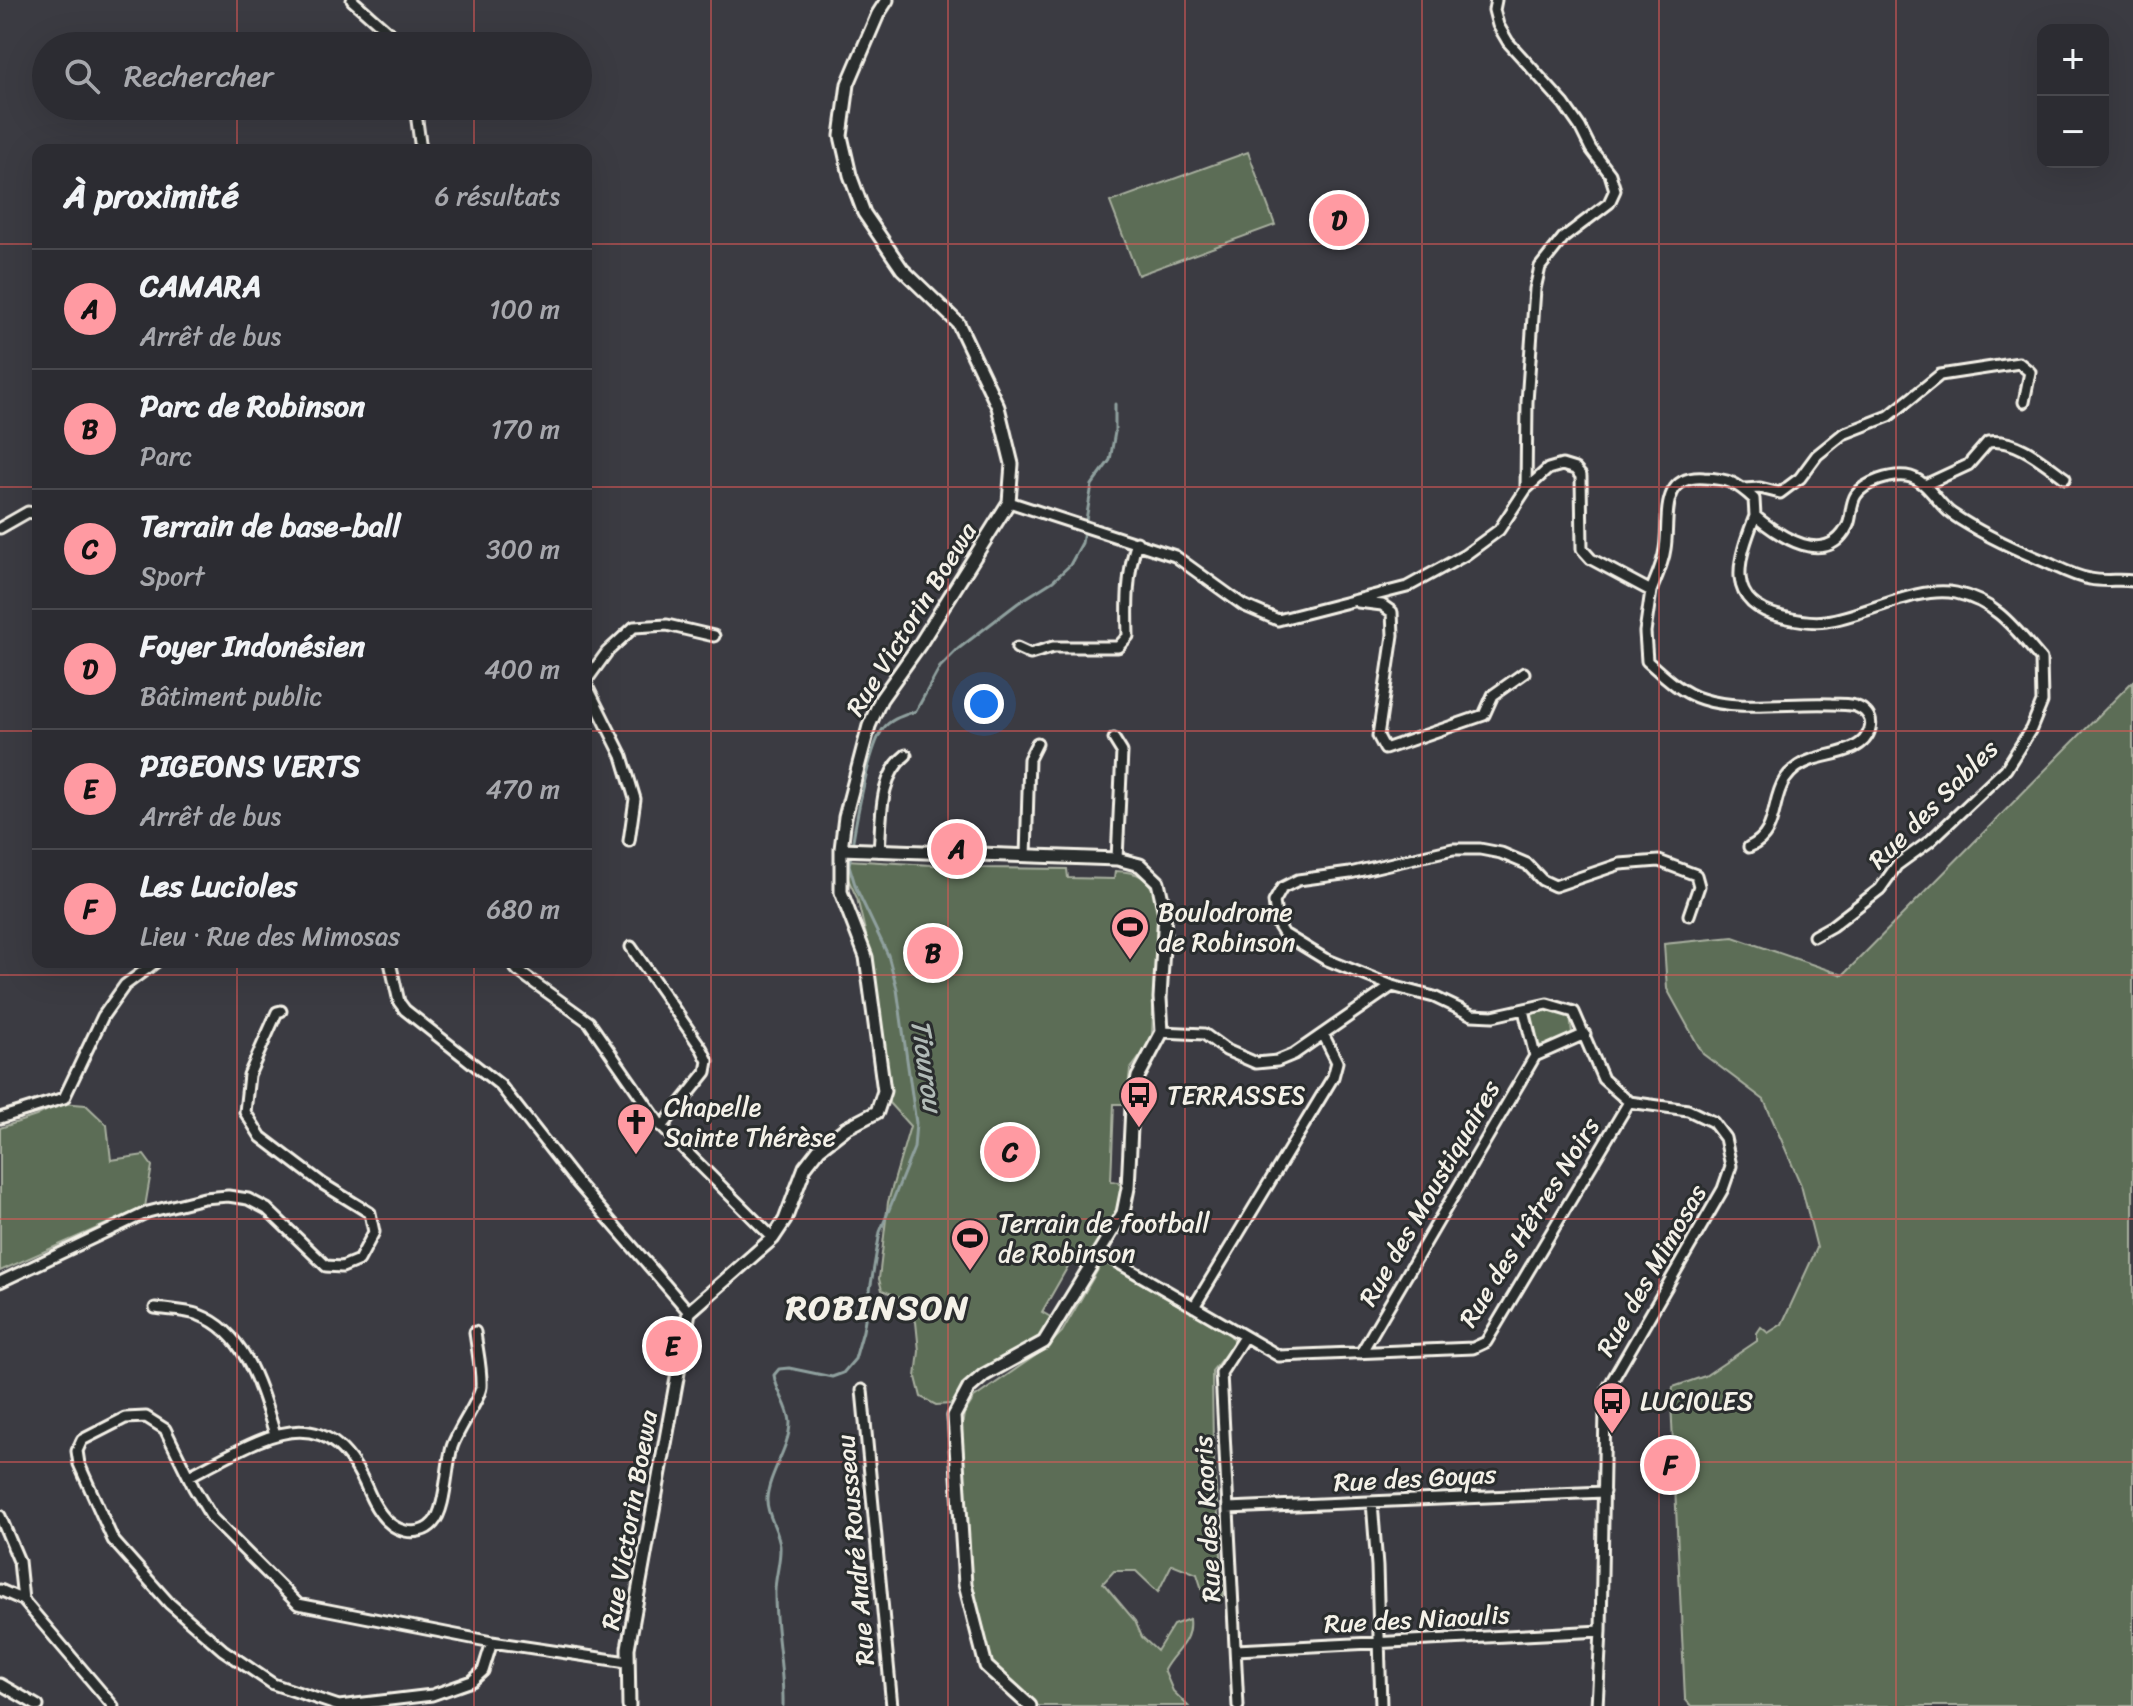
<!DOCTYPE html>
<html lang="fr">
<head>
<meta charset="utf-8">
<style>
	:root { --surface:#2c2c32; --page:#34343a; --text:#f1f3f6; --muted:#a6a7ac; --line:#48484d; --accent:#ff9aa2 }
	body { margin:0; font-family:Sriracha,sans-serif; background:var(--page); color:var(--text) }
	.controls { position:absolute; right:24px; top:24px; display:grid; overflow:hidden; border-radius:16px; box-shadow:0 8px 32px #0002 }
	.controls button { width:72px; height:72px; display:grid; place-items:center; padding:0; border:0; border-bottom:2px solid var(--line); background:var(--surface); color:var(--text); font:40px sans-serif }
	.you { position:absolute; left:984px; top:704px; width:28px; height:28px; margin:-20px; border:6px solid #fff; border-radius:50%; background:#1a73e8; box-shadow:0 0 0 12px #1a73e833 }
	.badge { display:grid; place-items:center; width:52px; height:52px; border-radius:50%; background:var(--accent); color:#111; font-size:26px; font-weight:700 }
	.pin { position:absolute; translate:-50% -50%; border:4px solid #fff; box-shadow:0 2px 8px #0006 }
	.list { margin:0; padding:0; list-style:none }
	h2 { display:flex; justify-content:space-between; align-items:center; height:104px; margin:0; padding:0 32px; font-size:34px }
	h2 small { font-size:26px; font-weight:400; color:var(--muted) }
	.list li { display:grid; grid-template-columns:52px 1fr auto; gap:24px; align-items:center; box-sizing:border-box; height:120px; padding:0 32px; border-top:2px solid var(--line) }
	.list b { display:block; font-size:30px; white-space:nowrap }
	.list p { margin:0; font-size:26px; white-space:nowrap; color:var(--muted) }
	.list em { font-size:26px; font-style:normal; color:var(--muted) }
	.icon { flex:none; width:44px; height:44px; fill:none; stroke:currentColor; stroke-width:2; stroke-linecap:round; stroke-linejoin:round }
	.map { position:relative; flex:none; width:2133px; height:1706px; overflow:hidden }
	.search { position:absolute; background:var(--surface); box-shadow:0 8px 32px #0002; left:32px; top:32px; width:560px; height:88px; display:flex; align-items:center; gap:20px; box-sizing:border-box; padding:0 28px; border-radius:44px; color:var(--muted); font-size:30px }
	.panel { position:absolute; background:var(--surface); box-shadow:0 8px 32px #0002; left:32px; top:144px; width:560px; height:824px; border-radius:16px }
	.map>svg:first-child { display:block }
	.green { fill:#5c6d56; stroke:#a8af9f; stroke-width:2 }
	.lines { fill:none; stroke-linecap:round; stroke-linejoin:round }
	.stream { stroke:#8fa09e; stroke-width:3 }
	.minor-casing { stroke:#f4f1e8; stroke-width:15 }
	.tertiary-casing { stroke:#f4f1e8; stroke-width:17 }
	.minor { stroke:#2a2d2e; stroke-width:9 }
	.tertiary { stroke:#2a2d2e; stroke-width:11 }
	.grid { fill:none; stroke:#de5a58; stroke-width:2; stroke-opacity:0.55 }
	.labels { text-anchor:middle; dominant-baseline:central; stroke-width:6; stroke-linejoin:round; paint-order:stroke }
	.street-label { font-size:26px; fill:#f4f1e8; stroke:#2a2d2e }
	.poi-label { font-size:26px; fill:#f4f1e8; stroke:#2a2d2e; text-anchor:start }
	.water-label { font-size:28px; font-style:italic; fill:#b1bbb7; stroke:#2a2d2e }
	.district-label { font-size:34px; font-weight:bold; letter-spacing:2px; fill:#f4f1e8; stroke:#2a2d2e }
</style>
</head>
<body>
<div class="map">
<svg width="2133" height="1706" viewBox="0 0 2133 1706">
	<rect width="100%" height="100%" fill="#3b3b42"/>
	<filter id="ink" filterUnits="userSpaceOnUse"><feTurbulence type="fractalNoise" baseFrequency=".0125" numOctaves="2"/><feDisplacementMap in="SourceGraphic" scale="16" xChannelSelector="R" yChannelSelector="G"/><feConvolveMatrix kernelMatrix="1 2 1 2 8 2 1 2 1" color-interpolation-filters="sRGB"/></filter>
	<g filter="url(#ink)">
		<path class="green" d="M1248,152L1275,225L1138,275L1110,202Z
			M2133,681V1706H1691L1685,1699L1671,1401L1673,1387L1705,1376L1757,1341V1333L1761,1327L1768,1333L1782,1324L1817,1248L1801,1185L1764,1100L1703,1054L1667,989L1664,944L1733,937L1843,975Z
			M846,860L983,868L1067,869L1068,878L1114,879L1115,871C1140,872 1146,876 1158,898L1152,1035L1145,1050L1130,1070L1126,1104H1114L1111,1181L1118,1182L1123,1186L1120,1204L1083,1268L1071,1261L1042,1312L1054,1319L1037,1341L962,1393L951,1404L936,1405L921,1397L916,1377L919,1351L916,1322L901,1298L882,1290L879,1279L888,1202L910,1126L889,1103L875,972L857,898L848,879Z
			M1542,1008H1554L1570,1016L1572,1033C1562,1040 1549,1048 1537,1045L1531,1016Z
			M61,1103L86,1105L107,1125L111,1160L144,1155L152,1166L145,1207L0,1271V1128L36,1116Z
			M1107,1264L1229,1334L1235,1342L1212,1371L1213,1449L1224,1594L1221,1599L1206,1602L1197,1574L1172,1564L1158,1592L1136,1571H1114L1103,1583L1135,1621L1142,1637L1157,1651L1173,1625L1189,1619C1192,1643 1174,1651 1164,1670L1173,1691L1188,1706H1031L1021,1690L989,1660L972,1589L961,1433L964,1414L974,1398L1045,1349L1062,1332L1100,1266Z"/>
		<g class="lines">
			<path class="stream" d="M852,846C856,821 869,747 883,729C890,719 905,715 916,711L940,667L958,649L1018,603L1053,581L1070,565L1082,543L1092,485L1110,460L1115,432V404
				M783,1706C784,1669 775,1632 775,1595C774,1579 781,1563 780,1546C779,1530 766,1515 767,1499C768,1475 790,1447 790,1422C789,1406 776,1391 774,1375L779,1369L789,1368L832,1377L843,1373L855,1359L863,1331L880,1232L914,1148L916,1123L897,989L888,955L856,888L849,865L851,854"/>
			<defs>
				<path id="minor" d="M352,0L394,37L397,46
					M1496,0L1494,10L1498,25L1508,42L1564,104L1580,127L1591,149L1610,174L1615,190L1609,203L1563,238L1540,267L1535,289L1527,402L1526,489
					M415,106L421,150
					M1925,485L1968,465L1988,442C2017,438 2043,462 2065,478
					M1744,489L1760,488L1780,493L1800,478L1817,455L1843,434L1889,416L1940,375L2019,363L2030,372L2024,402
					M1009,502L1175,556L1243,605L1278,620L1407,587L1465,555L1499,530L1526,489L1548,469L1562,465L1575,469L1581,476L1582,549L1591,559L1651,591C1656,578 1663,564 1665,549C1670,520 1658,475 1704,478C1728,479 1736,482 1754,499L1755,516C1779,536 1827,569 1848,525C1852,516 1850,504 1856,495C1865,482 1891,474 1906,476C1928,479 1936,503 1952,514C1980,533 2008,546 2039,559C2056,566 2072,576 2090,579C2104,582 2119,579 2133,581
					M1755,516C1738,560 1723,603 1783,617C1796,620 1813,623 1826,621C1865,616 1916,585 1956,593C1997,602 2015,629 2041,659L2042,702L2031,729L2006,769L1930,841L1897,865L1880,889L1832,926L1814,936
					M0,528L28,512L38,514
					M1651,591L1645,632L1647,661C1664,676 1680,692 1702,699C1738,711 1792,702 1831,704C1839,704 1848,704 1855,706C1865,709 1873,718 1870,729C1864,752 1833,753 1814,759C1758,777 1790,829 1749,847
					M1358,602L1382,605L1392,612L1393,635L1378,736L1385,749L1484,715L1493,695L1524,673
					M1017,648L1030,654L1053,647H1118L1128,636C1127,604 1127,572 1137,542
					M586,681L607,652L634,627L667,625L714,636
					M586,684L622,756L635,799L629,841
					M1114,739L1122,752L1117,859
					M879,851C882,818 878,777 906,755
					M1026,856L1029,759L1037,743
					M631,947L702,1049L708,1061L706,1072L662,1127
					M390,962L399,1002L405,1010L500,1085L574,1179L689,1312
					M510,962L518,971L589,1022L662,1127L773,1238
					M1392,986L1325,959L1284,934L1277,923L1274,902L1282,888L1298,880L1350,873L1453,849H1480L1501,853L1527,864L1542,880L1555,886L1620,864L1659,861L1696,875L1699,886L1689,915
					M1524,1010L1535,1056
					M1162,1032L1204,1034L1226,1050L1256,1063L1277,1061L1294,1054L1392,986L1434,997L1472,1015L1493,1016L1547,1004L1574,1012L1603,1079L1629,1102L1688,1110L1713,1122L1725,1138L1731,1166L1723,1189L1608,1388L1605,1408L1601,1631L1597,1706
					M0,1118L64,1098L103,1016L125,985L156,962
					M1100,1252L1279,1356L1473,1348L1486,1342L1629,1102
					M0,1282L148,1212L204,1198L228,1196L248,1199L267,1209L326,1266L342,1267L359,1260L374,1232L370,1213L323,1184L261,1137L245,1112L249,1075L277,1012L281,1011
					M1194,1307L1333,1077L1337,1062L1323,1034
					M155,1308C169,1310 186,1310 199,1315C247,1333 261,1390 275,1434
					M1361,1353L1535,1056L1585,1034
					M862,1390L892,1706
					M189,1476C262,1439 326,1390 369,1493C376,1509 387,1527 405,1531C415,1533 426,1531 433,1523C446,1510 446,1467 452,1447C457,1431 480,1399 481,1387C482,1369 477,1350 475,1332
					M1372,1502L1377,1566L1381,1706
					M1228,1508L1604,1492
					M0,1516L19,1561L23,1600
					M0,1590L23,1600L113,1706
					M492,1642L483,1671L472,1681L432,1695L339,1706L273,1684L223,1650L169,1603L113,1540L79,1464L77,1451L82,1440L125,1418L146,1417L165,1429L194,1488L212,1518L298,1604L492,1642L627,1662
					M1236,1650L1601,1631
					M0,1684L38,1706
					M1238,1706L1221,1373L1244,1337"/>
				<path id="tertiary" d="M841,849L1117,859L1140,865L1158,882L1165,913L1160,998L1162,1032L1138,1077L1132,1107L1128,1188L1123,1213L1044,1342L984,1375L969,1388L954,1416L965,1584L986,1666L1030,1706
					M629,1706L628,1648L689,1312L773,1238L785,1220L805,1167L819,1149L846,1128L877,1112L884,1091L866,957L841,892V849L845,817L869,726L881,699L920,644L1009,502L1012,464L998,407L958,323L902,269L864,213L850,175L841,136L848,84L878,14L887,0"/>
			</defs>
			<use href="#minor" class="minor-casing"/>
			<use href="#tertiary" class="tertiary-casing"/>
			<use href="#minor" class="minor"/>
			<use href="#tertiary" class="tertiary"/>
		</g>
	</g>
	<path class="grid" d="M237,0V46M474,0V46M711,0V1706M948,0V1706M1185,0V1706M1422,0V1706M1659,0V1706M1896,0V1706M237,106V150M474,106V150M0,244H38M586,244H2133M0,487H38M586,487H2133M0,731H38M586,731H2133M237,962V1706M474,962V1706M0,975H2133M0,1219H2133M0,1462H2133"/>
	<defs>
		<symbol id="stadium-pin" viewBox="-11 -11 22 30"><path d="M0 17L-7.5 6A9.5 9.5 0 1 1 7.5 6Z" fill="#ff9aa2" stroke="#2a2d2e"/><path d="M0-5a6.5 5 0 1 0 0 10a6.5 5 0 1 0 0-10ZM-3.5-1.8h7v3.6h-7Z" fill="#111"/></symbol>
		<symbol id="bus-pin" viewBox="-11 -11 22 30"><path d="M0 17L-7.5 6A9.5 9.5 0 1 1 7.5 6Z" fill="#ff9aa2" stroke="#2a2d2e"/><path d="M-5-6H5V4H4V6H2V4H-2V6H-4V4H-5ZM-3.5-4V0h7V-4ZM-3.5 1.2v1.5H-2V1.2ZM2 1.2v1.5H3.5V1.2Z" fill="#111"/></symbol>
		<symbol id="church-pin" viewBox="-11 -11 22 30"><path d="M0 17L-7.5 6A9.5 9.5 0 1 1 7.5 6Z" fill="#ff9aa2" stroke="#2a2d2e"/><path d="M-1.2-6h2.4v3.5h3.3v2.4h-3.3V6h-2.4V-.1h-3.3v-2.4h3.3Z" fill="#111"/></symbol>
	</defs>
	<g fill-rule="evenodd">
		<use href="#stadium-pin" x="1108" y="905" width="44" height="60"/>
		<use href="#bus-pin" x="1117" y="1073" width="44" height="60"/>
		<use href="#church-pin" x="614" y="1100" width="44" height="60"/>
		<use href="#stadium-pin" x="948" y="1216" width="44" height="60"/>
		<use href="#bus-pin" x="1590" y="1379" width="44" height="60"/>
	</g>
	<g class="labels">
		<g class="street-label">
			<text transform="translate(911 619) rotate(-58)">Rue Victorin Boewa</text>
			<text transform="translate(1933 804) rotate(-45)">Rue des Sables</text>
			<text transform="translate(1429 1193) rotate(-60)">Rue des Moustiquaires</text>
			<text transform="translate(1529 1222) rotate(-58)">Rue des Hêtres Noirs</text>
			<text transform="translate(1651 1270) rotate(-60)">Rue des Mimosas</text>
			<text transform="translate(1415 1478) rotate(-3)">Rue des Goyas</text>
			<text transform="translate(1207 1519) rotate(-93)">Rue des Kaoris</text>
			<text transform="translate(629 1520) rotate(-80)">Rue Victorin Boewa</text>
			<text transform="translate(855 1550) rotate(-95)">Rue André Rousseau</text>
			<text transform="translate(1417 1619) rotate(-3)">Rue des Niaoulis</text>
		</g>
		<g class="poi-label">
			<text x="1158" y="912">Boulodrome<tspan x="1158" dy="30">de Robinson</tspan></text>
			<text x="1167" y="1095">TERRASSES</text>
			<text x="664" y="1107">Chapelle<tspan x="664" dy="30">Sainte Thérèse</tspan></text>
			<text x="998" y="1223">Terrain de football<tspan x="998" dy="30">de Robinson</tspan></text>
			<text x="1640" y="1401">LUCIOLES</text>
		</g>
		<g class="water-label">
			<text transform="translate(927 1065) rotate(82)">Tiourou</text>
		</g>
		<g class="district-label">
			<text x="878" y="1308">ROBINSON</text>
		</g>
	</g>
</svg>
<div class="controls">
<button>+</button>
<button>−</button>
</div>
<div class="you"></div>
<div class="pin badge" style="left:957px;top:849px">A</div>
<div class="pin badge" style="left:933px;top:953px">B</div>
<div class="pin badge" style="left:1010px;top:1152px">C</div>
<div class="pin badge" style="left:1339px;top:220px">D</div>
<div class="pin badge" style="left:672px;top:1346px">E</div>
<div class="pin badge" style="left:1670px;top:1465px">F</div>
<div class="search"><svg class="icon" aria-label="search" viewBox="0 0 24 24"><circle cx="10" cy="10" r="6"/><path d="M15 15l6 6"/></svg>Rechercher</div>
<section class="panel">
<h2>À proximité<small>6 résultats</small></h2>
<ul class="list">
<li><span class="badge">A</span><div><b>CAMARA</b><p>Arrêt de bus</p></div><em>100 m</em></li>
<li><span class="badge">B</span><div><b>Parc de Robinson</b><p>Parc</p></div><em>170 m</em></li>
<li><span class="badge">C</span><div><b>Terrain de base-ball</b><p>Sport</p></div><em>300 m</em></li>
<li><span class="badge">D</span><div><b>Foyer Indonésien</b><p>Bâtiment public</p></div><em>400 m</em></li>
<li><span class="badge">E</span><div><b>PIGEONS VERTS</b><p>Arrêt de bus</p></div><em>470 m</em></li>
<li><span class="badge">F</span><div><b>Les Lucioles</b><p>Lieu · Rue des Mimosas</p></div><em>680 m</em></li>
</ul>
</section>
</div>
</body>
</html>
